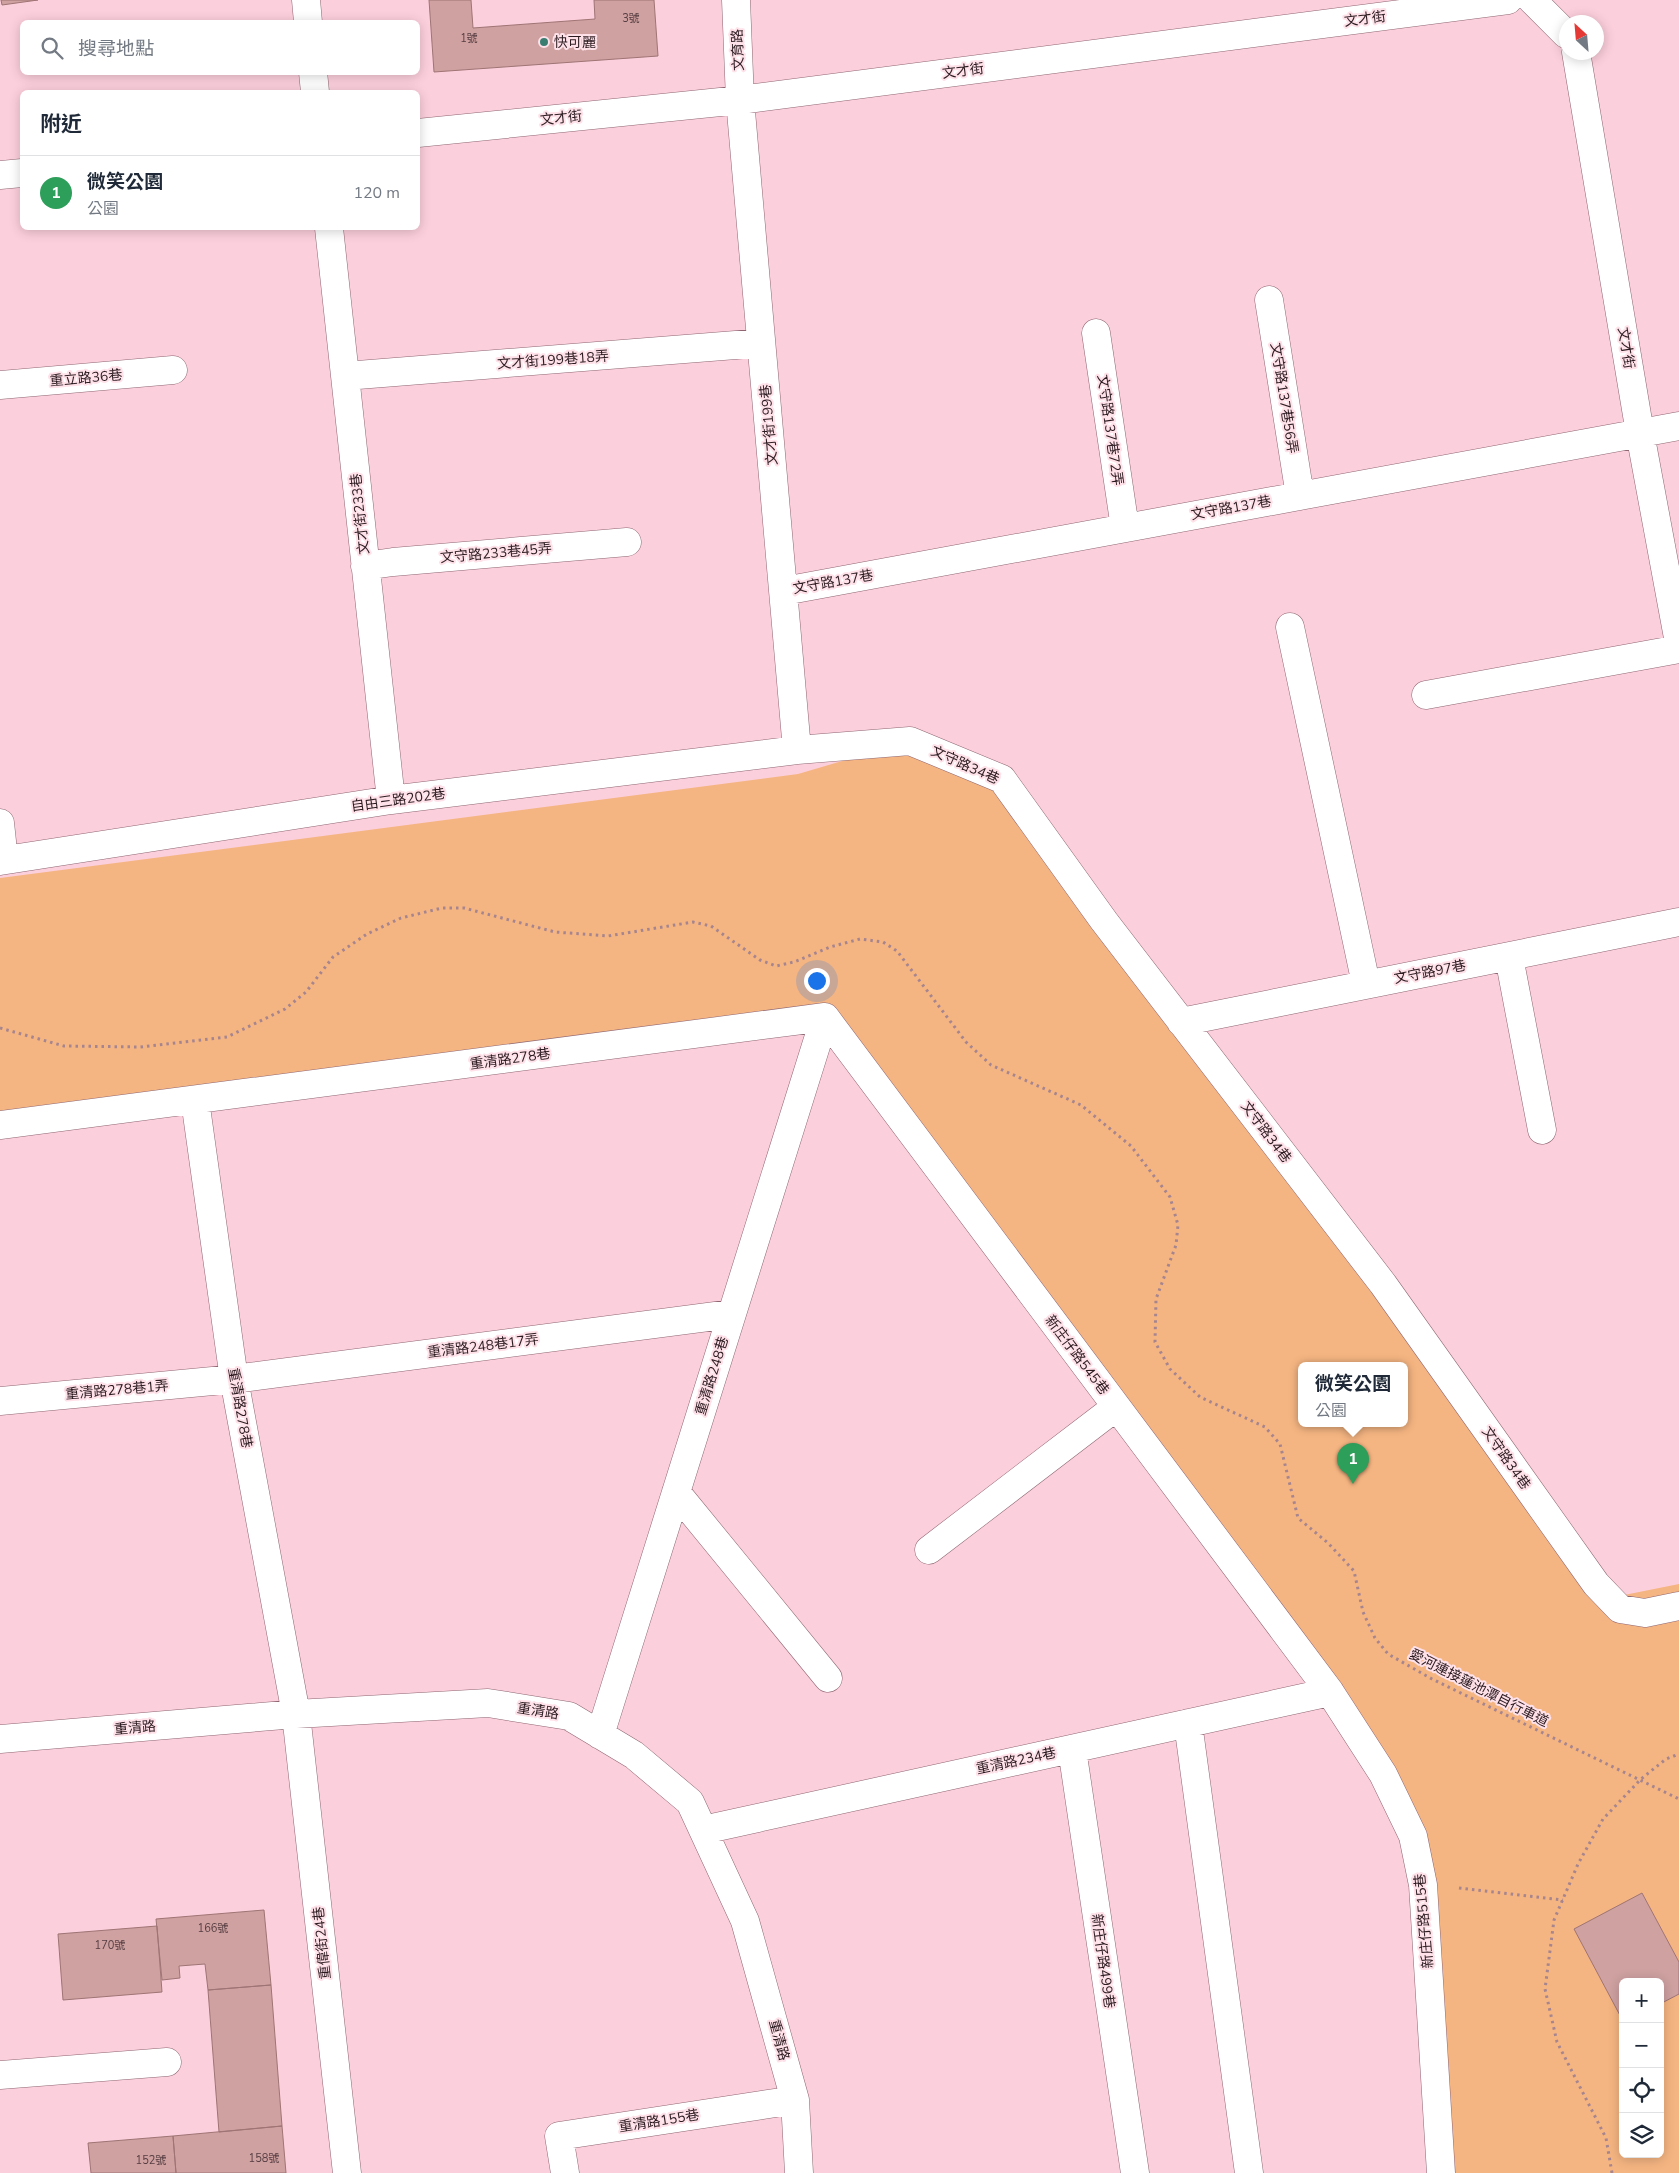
<!DOCTYPE html>
<html lang="zh-TW">
<head>
<meta charset="utf-8">
<style>
	:root { --surface:#fff; --page:#f2f2f3; --text:#1f2937; --muted:#747a83; --line:#e0e1e3; --accent:#3a7d70 }
	body { margin:0; font-family:"Nunito Sans","Noto Sans TC",sans-serif; background:var(--page); color:var(--text) }
	.controls { position:absolute; right:15px; bottom:15px; display:grid; overflow:hidden; border-radius:8px; box-shadow:0 2px 12px #0003 }
	.controls button { width:45px; height:45px; display:grid; place-items:center; padding:0; border:0; border-bottom:1px solid var(--line); background:var(--surface); color:var(--text); font:25px sans-serif }
	.compass { position:absolute; left:1559px; top:15px; width:45px; height:45px; border-radius:50%; background:var(--surface); box-shadow:0 2px 12px #0003; rotate:334deg }
	.you { position:absolute; left:816px; top:980px; width:18px; height:18px; margin:-12px; border:4px solid #fff; border-radius:50%; background:#1a73e8; box-shadow:0 0 0 8px #1a73e833 }
	.badge { display:grid; place-items:center; width:32px; height:32px; border-radius:50%; background:var(--accent); color:#fff; font-size:16px; font-weight:700 }
	.pin { position:absolute; translate:-50% -41px; filter:drop-shadow(0 1px 2px #0008) }
	.pin::after { content:''; position:absolute; top:26px; width:18px; height:15px; background:inherit; clip-path:polygon(0 0,100% 0,50% 100%) }
	.popup { position:absolute; left:1298px; top:1362px; width:110px; height:65px; box-sizing:border-box; display:grid; place-content:center; border-radius:8px; background:var(--surface); filter:drop-shadow(0 1px 4px #0005); font-size:16px; white-space:nowrap; color:var(--muted) }
	.popup b { font-size:19px; color:var(--text) }
	.popup::after { content:''; position:absolute; left:50%; top:100%; margin-left:-10px; border:10px solid transparent; border-top-color:var(--surface) }
	.list { margin:0; padding:0; list-style:none }
	h2 { display:flex; justify-content:space-between; align-items:center; height:65px; margin:0; padding:0 20px; font-size:21px }
	h2 small { font-size:16px; font-weight:400; color:var(--muted) }
	.list li { display:grid; grid-template-columns:32px 1fr auto; gap:15px; align-items:center; box-sizing:border-box; height:75px; padding:0 20px; border-top:1px solid var(--line) }
	.list b { display:block; font-size:19px; white-space:nowrap }
	.list p { margin:0; font-size:16px; white-space:nowrap; color:var(--muted) }
	.list em { font-size:16px; font-style:normal; color:var(--muted) }
	.icon { flex:none; width:28px; height:28px; fill:none; stroke:currentColor; stroke-width:2; stroke-linecap:round; stroke-linejoin:round }
	.map { position:relative; flex:none; width:1679px; height:2173px; overflow:hidden }
	.search { position:absolute; background:var(--surface); box-shadow:0 2px 12px #0003; left:20px; top:20px; width:400px; height:55px; display:flex; align-items:center; gap:12px; box-sizing:border-box; padding:0 18px; border-radius:8px; color:var(--muted); font-size:19px }
	.panel { position:absolute; background:var(--surface); box-shadow:0 2px 12px #0003; left:20px; top:90px; width:400px; height:140px; border-radius:8px }
	.map>svg:first-child { display:block }
	.green { fill:#f5b582; fill-rule:evenodd }
	.building { fill:#cfa1a1; stroke:#9f7474 }
	.lines { fill:none; stroke-linecap:round; stroke-linejoin:round }
	.minor-casing { stroke:#8e6672; stroke-width:29 }
	.path { stroke:#a6858e; stroke-width:3; stroke-dasharray:2.5 4; stroke-linecap:butt }
	.minor { stroke:#fff; stroke-width:28 }
	.poi-dot { fill:#3a7d70; stroke:#fee1e9; stroke-width:2 }
	.labels { text-anchor:middle; dominant-baseline:central; stroke-width:4; stroke-linejoin:round; paint-order:stroke }
	.number-label { font-size:11px; fill:#553d41 }
	.street-label { font-size:14px; fill:#2c1c21; stroke:#fee1e9 }
	.poi-label { font-size:14px; fill:#2c1c21; stroke:#fee1e9; text-anchor:start }
</style>
</head>
<body>
<div class="map">
<svg width="1679" height="2173" viewBox="0 0 1679 2173">
	<rect width="100%" height="100%" fill="#fccfdc"/>
	<path class="green" d="M910,741L1002,779L1590,1562L1624,1595L1679,1584V2173H1449L1423,1885L1383,1774L825,1017L0,1121V878L798,774ZM1302,1365H1404V1423H1302ZM1623,1982H1660V2154H1623Z"/>
	<path class="building" d="M1,0H38L2,5Z
		M429,0H471L473,28L595,19L594,0H654L658,56L434,72Z
		M1642,1893L1679,1962V1994L1660,2004V1982H1623V2021L1574,1929Z
		M264,1910L271,1985L208,1990L205,1964L179,1966L180,1978L162,1980L156,1919Z
		M157,1926L162,1992L63,2000L58,1934Z
		M271,1985L282,2126L219,2132L208,1990Z
		M282,2126L286,2173H176L173,2136Z
		M173,2136L176,2173H91L88,2143Z"/>
	<g class="lines">
		<defs>
			<path id="minor" d="M306,0L308,22
				M736,0L740,100L797,750
				M1532,0L1566,34
				M1576,52L1640,433L1679,643
				M313,72L315,92
				M418,133L740,100L1508,0
				M0,175L22,173
				M329,228L391,800
				M1269,300L1300,496
				M1096,333L1125,528
				M345,376L761,343
				M0,385L173,370
				M365,566L393,562L627,542
				M784,591L1679,426
				M1290,627L1366,984
				M1426,695L1679,649
				M0,823L4,860
				M0,861L391,800L797,750L910,741L1002,779L1104,921L1383,1284L1596,1584L1620,1609L1645,1613L1679,1606
				M1509,957L1542,1130
				M825,1017L1330,1692L1383,1774L1413,1836L1423,1885L1441,2173
				M1181,1022L1679,922
				M195,1100L234,1379L296,1714L347,2173
				M0,1125L825,1017
				M0,1401L234,1379L731,1314
				M676,1492L828,1678
				M929,1550L1116,1407
				M1188,1723L1249,2173
				M600,1735L825,1017
				M0,1739L296,1714L488,1703L569,1716L634,1755L690,1802L745,1921L795,2100L799,2173
				M1072,1749L1135,2173
				M703,1830L1330,1692
				M0,2075L167,2062
				M565,2173L559,2136L795,2100"/>
		</defs>
		<use href="#minor" class="minor-casing"/>
		<path class="path" d="M0,1028L64,1046L140,1047L227,1037L285,1009L306,992L333,957L367,934L401,918L442,908H464L555,932L608,936L693,922L711,926L760,960L776,966L794,962L830,947L860,939L883,942L897,951L966,1042L991,1065L1081,1105L1131,1146L1170,1197L1178,1225L1176,1245L1156,1299L1155,1342L1170,1369L1200,1397L1265,1427L1280,1444L1298,1518L1328,1543L1354,1571L1363,1612L1375,1638L1388,1654L1432,1679L1679,1799
			M1459,1888L1563,1900
			M1612,2173L1606,2138L1557,2042L1545,1989L1554,1920L1578,1864L1603,1819L1641,1779L1666,1759L1679,1754"/>
		<use href="#minor" class="minor"/>
	</g>
	<circle class="poi-dot" cx="544" cy="42" r="5"/>
	<g class="labels">
		<g class="number-label">
			<text x="631" y="18">3號</text>
			<text x="469" y="38">1號</text>
			<text x="213" y="1928">166號</text>
			<text x="110" y="1945">170號</text>
			<text x="264" y="2158">158號</text>
			<text x="151" y="2160">152號</text>
		</g>
		<g class="street-label">
			<text transform="translate(1365 19) rotate(-7)">文才街</text>
			<text transform="translate(738 50) rotate(-92)">文育路</text>
			<text transform="translate(963 71) rotate(-7)">文才街</text>
			<text transform="translate(561 118) rotate(-6)">文才街</text>
			<text transform="translate(1626 348) rotate(81)">文才街</text>
			<text transform="translate(553 360) rotate(-4)">文才街199巷18弄</text>
			<text transform="translate(86 378) rotate(-5)">重立路36巷</text>
			<text transform="translate(1284 398) rotate(81)">文守路137巷56弄</text>
			<text transform="translate(769 425) rotate(-95)">文才街199巷</text>
			<text transform="translate(1110 430) rotate(82)">文守路137巷72弄</text>
			<text transform="translate(1231 508) rotate(-10)">文守路137巷</text>
			<text transform="translate(360 514) rotate(-96)">文才街233巷</text>
			<text transform="translate(496 553) rotate(-5)">文守路233巷45弄</text>
			<text transform="translate(833 582) rotate(-10)">文守路137巷</text>
			<text transform="translate(965 765) rotate(24)">文守路34巷</text>
			<text transform="translate(398 800) rotate(-8)">自由三路202巷</text>
			<text transform="translate(1430 972) rotate(-11)">文守路97巷</text>
			<text transform="translate(510 1059) rotate(-8)">重清路278巷</text>
			<text transform="translate(1266 1132) rotate(53)">文守路34巷</text>
			<text transform="translate(483 1346) rotate(-7)">重清路248巷17弄</text>
			<text transform="translate(1077 1355) rotate(53)">新庄仔路545巷</text>
			<text transform="translate(712 1376) rotate(-73)">重清路248巷</text>
			<text transform="translate(117 1390) rotate(-5)">重清路278巷1弄</text>
			<text transform="translate(240 1408) rotate(80)">重清路278巷</text>
			<text transform="translate(1506 1458) rotate(55)">文守路34巷</text>
			<text transform="translate(1479 1688) rotate(27)">愛河連接蓮池潭自行車道</text>
			<text transform="translate(538 1711) rotate(9)">重清路</text>
			<text transform="translate(135 1728) rotate(-5)">重清路</text>
			<text transform="translate(1016 1761) rotate(-12)">重清路234巷</text>
			<text transform="translate(1424 1921) rotate(-95)">新庄仔路515巷</text>
			<text transform="translate(322 1943) rotate(-96)">重偉街24巷</text>
			<text transform="translate(1103 1961) rotate(82)">新庄仔路499巷</text>
			<text transform="translate(779 2040) rotate(75)">重清路</text>
			<text transform="translate(659 2121) rotate(-9)">重清路155巷</text>
		</g>
		<g class="poi-label">
			<text x="554" y="42">快可麗</text>
		</g>
	</g>
</svg>
<div class="controls">
<button>+</button>
<button>−</button>
<button><svg class="icon" aria-label="locate" viewBox="0 0 24 24"><circle cx="12" cy="12" r="6"/><path d="M12 2v4M12 18v4M2 12h4M18 12h4"/></svg></button>
<button><svg class="icon" aria-label="layers" viewBox="0 0 24 24"><path d="M12 4l9 5-9 5-9-5zM3 14l9 5 9-5"/></svg></button>
</div>
<svg class="compass" viewBox="-18 -18 36 36"><path d="M0-13l5 13h-10z" fill="#e53935"/><path d="M0 13l5-13h-10z" fill="#747a83"/></svg>
<div class="you"></div>
<div class="pin badge" style="left:1353px;top:1484px;background:#2e9e5b">1</div>
<div class="popup"><b>微笑公園</b>公園</div>
<div class="search"><svg class="icon" aria-label="search" viewBox="0 0 24 24"><circle cx="10" cy="10" r="6"/><path d="M15 15l6 6"/></svg>搜尋地點</div>
<section class="panel">
<h2>附近<small></small></h2>
<ul class="list">
<li><span class="badge" style="background:#2e9e5b">1</span><div><b>微笑公園</b><p>公園</p></div><em>120 m</em></li>
</ul>
</section>
</div>
</body>
</html>
